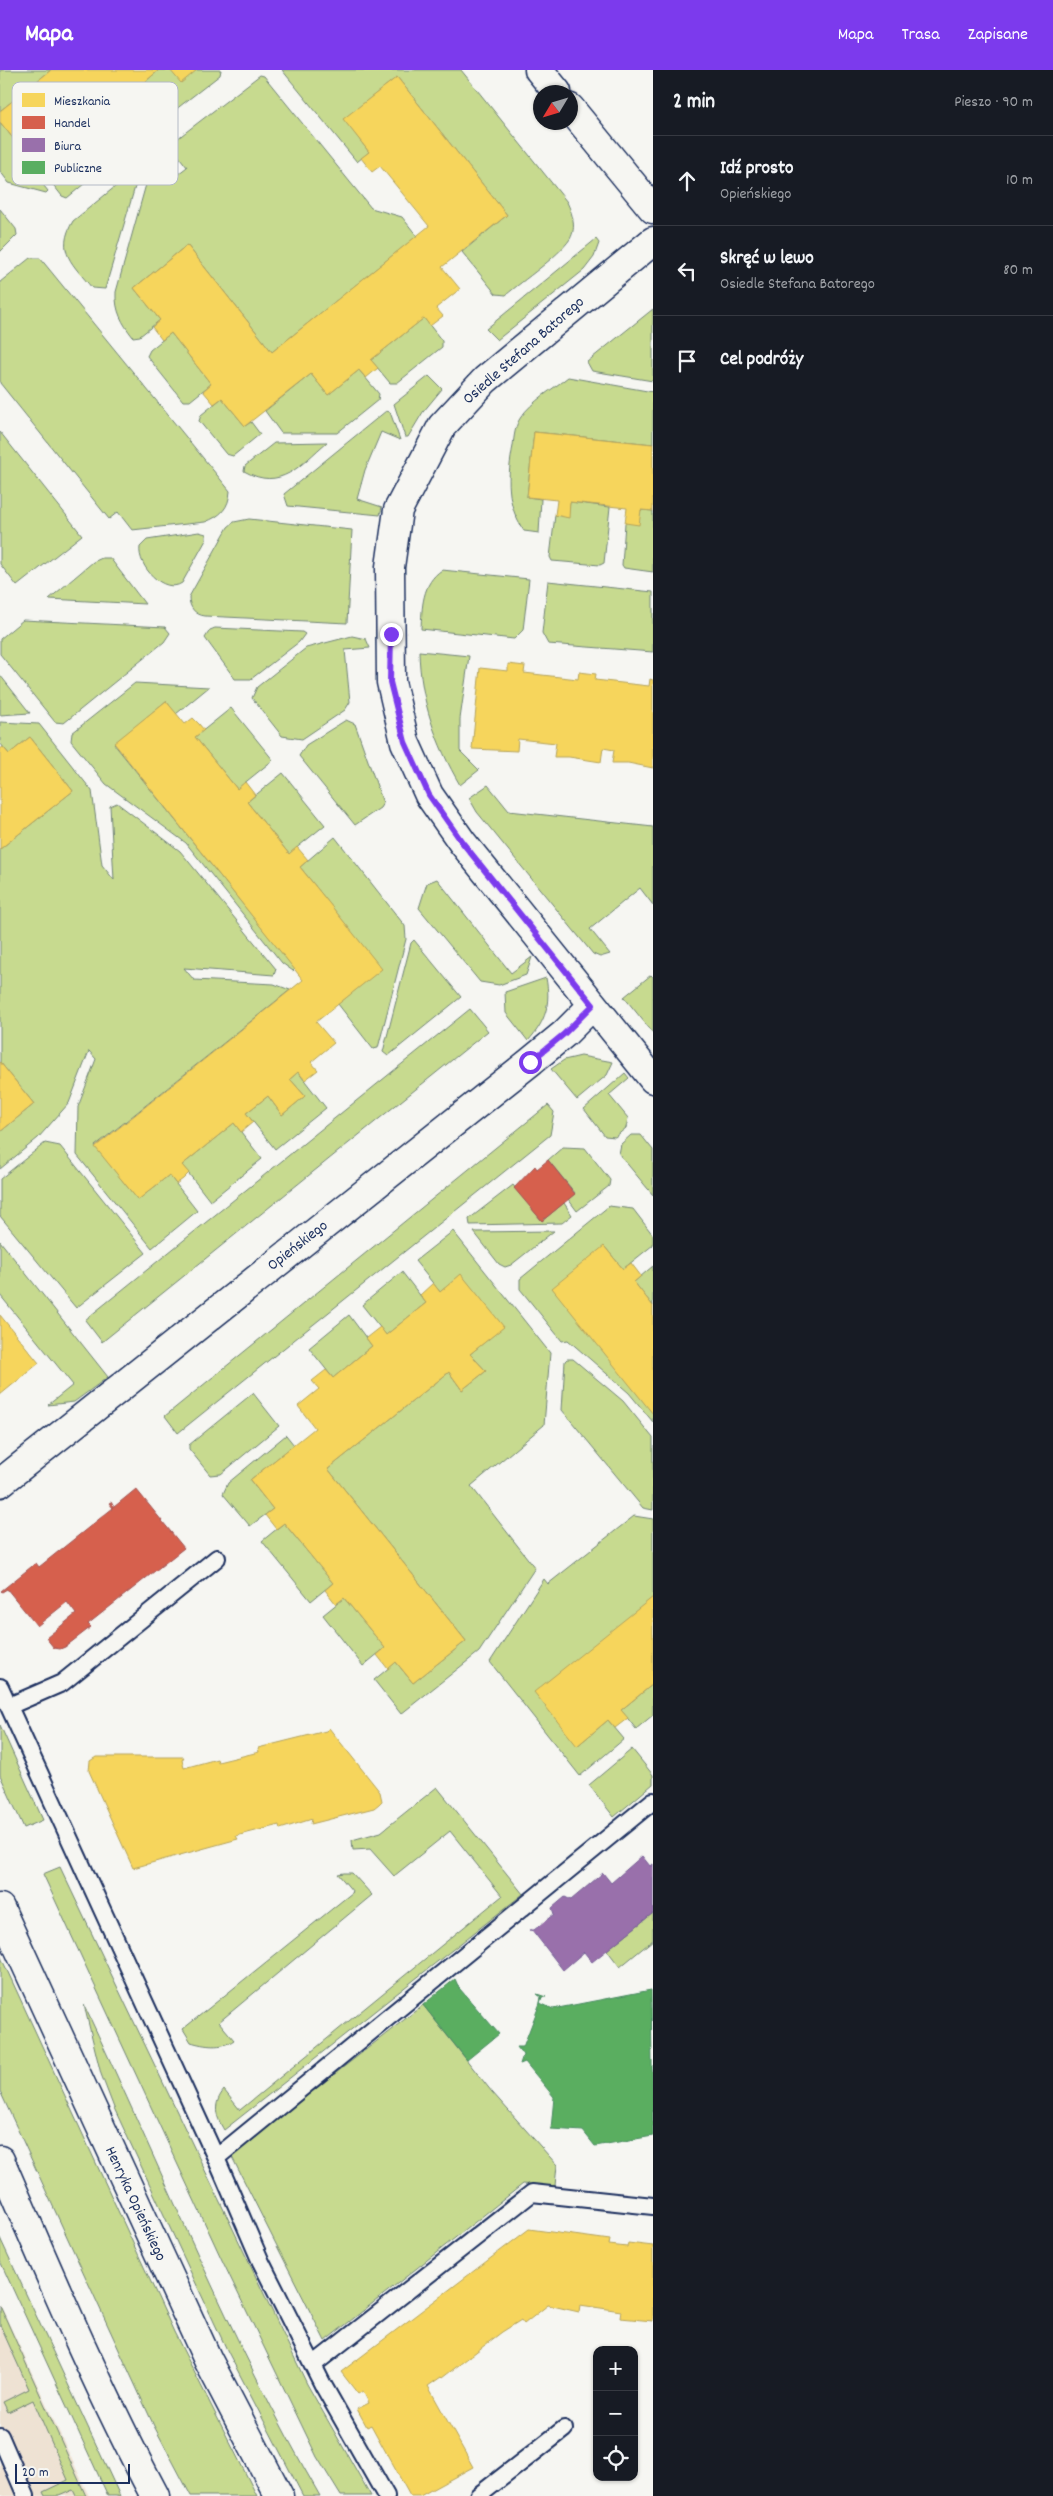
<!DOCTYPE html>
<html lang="pl">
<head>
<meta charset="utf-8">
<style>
	:root { --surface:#171b24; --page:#242831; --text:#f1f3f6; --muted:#9ea1a6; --line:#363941; --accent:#7c3aed }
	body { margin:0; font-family:Dekko,sans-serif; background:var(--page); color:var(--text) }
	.controls { position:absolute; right:15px; bottom:15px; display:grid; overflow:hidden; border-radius:10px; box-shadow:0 1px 4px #0004 }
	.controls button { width:45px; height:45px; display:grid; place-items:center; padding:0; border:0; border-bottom:1px solid var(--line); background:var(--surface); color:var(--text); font:25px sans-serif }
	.compass { position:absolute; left:533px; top:15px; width:45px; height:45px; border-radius:50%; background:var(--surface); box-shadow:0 1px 4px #0004; rotate:232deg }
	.scale { position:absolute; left:15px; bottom:12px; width:115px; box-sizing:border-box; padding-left:5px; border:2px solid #1b2f5e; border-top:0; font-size:14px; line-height:18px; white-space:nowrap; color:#1b2f5e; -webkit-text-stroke:4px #f6f6f2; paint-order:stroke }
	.stop { position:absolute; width:15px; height:15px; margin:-11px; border:4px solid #7c3aed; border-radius:50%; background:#fff }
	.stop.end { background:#7c3aed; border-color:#fff; box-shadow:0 1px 5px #0008 }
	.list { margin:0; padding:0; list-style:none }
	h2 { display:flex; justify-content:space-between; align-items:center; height:65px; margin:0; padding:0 20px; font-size:21px }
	h2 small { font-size:16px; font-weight:400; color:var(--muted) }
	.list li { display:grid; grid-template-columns:32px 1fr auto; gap:15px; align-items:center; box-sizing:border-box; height:90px; padding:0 20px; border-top:1px solid var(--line) }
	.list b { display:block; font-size:19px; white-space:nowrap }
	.list p { margin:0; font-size:16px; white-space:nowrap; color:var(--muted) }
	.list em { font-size:16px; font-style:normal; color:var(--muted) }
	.icon { flex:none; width:28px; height:28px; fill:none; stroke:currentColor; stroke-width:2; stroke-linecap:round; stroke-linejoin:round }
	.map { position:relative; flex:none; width:653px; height:2426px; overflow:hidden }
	header { display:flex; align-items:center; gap:30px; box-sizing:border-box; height:70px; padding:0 25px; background:var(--accent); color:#fff }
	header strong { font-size:24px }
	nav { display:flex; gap:28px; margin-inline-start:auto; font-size:18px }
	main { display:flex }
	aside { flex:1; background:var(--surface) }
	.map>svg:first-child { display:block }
	.built { fill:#eee2d3 }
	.green { fill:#c7da8f; stroke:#718476 }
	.homes { fill:#f6d55c; stroke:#b4a35d }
	.shops { fill:#d6604d; stroke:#9e5152 }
	.offices { fill:#9970ab; stroke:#735c94 }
	.public { fill:#5aae61; stroke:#478860 }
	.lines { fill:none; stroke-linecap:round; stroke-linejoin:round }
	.service-casing { stroke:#1b2f5e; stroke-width:20 }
	.minor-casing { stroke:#1b2f5e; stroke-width:31 }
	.tertiary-casing { stroke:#1b2f5e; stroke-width:31 }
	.service { stroke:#f6f6f2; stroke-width:16 }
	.minor { stroke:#f6f6f2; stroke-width:28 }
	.tertiary { stroke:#f6f6f2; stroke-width:28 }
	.route { stroke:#7c3aed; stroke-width:6 }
	.labels { text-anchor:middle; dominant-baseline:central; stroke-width:5; stroke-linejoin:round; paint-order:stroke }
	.street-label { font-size:16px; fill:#1b2f5e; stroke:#f6f6f2 }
	.key { fill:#f6f6f2; stroke:#b4bac6; stroke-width:1 }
	.key-label { font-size:14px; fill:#1b2f5e }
</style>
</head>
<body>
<header>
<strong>Mapa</strong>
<nav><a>Mapa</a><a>Trasa</a><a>Zapisane</a></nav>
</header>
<main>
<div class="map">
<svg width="653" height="2426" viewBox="0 0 653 2426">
	<rect width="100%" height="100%" fill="#f6f6f2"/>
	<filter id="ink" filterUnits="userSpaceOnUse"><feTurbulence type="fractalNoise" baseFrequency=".02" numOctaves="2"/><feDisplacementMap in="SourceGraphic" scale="10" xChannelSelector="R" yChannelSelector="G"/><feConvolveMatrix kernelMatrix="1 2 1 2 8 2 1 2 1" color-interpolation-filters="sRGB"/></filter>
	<g filter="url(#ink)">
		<path class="built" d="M0,2234L89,2426H0Z"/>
		<path class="green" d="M0,0H51L0,41Z
			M159,0H221L220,5L175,40L169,39L146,11Z
			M282,0H461L567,132C572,143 577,157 570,169C559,186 522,211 506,225L496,224L462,182L507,145L397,7L344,49L369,82L357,92Z
			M260,5L264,6L371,138L402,147L417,166L272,282L187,175L134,218L160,250L140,266L133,267C122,253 115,241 116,222L155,82L158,79L178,104L187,97L174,80L173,72Z
			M0,52L37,98L33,102L48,121L46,123L9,113L0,101Z
			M69,72L92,102L90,109L67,128L62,126L47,107L65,93L57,81Z
			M132,103L137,110L105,219L92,218C73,194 55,182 73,151Z
			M0,139L16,159L17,165L0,182Z
			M596,169L599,173L594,187L584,200L497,270L486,259Z
			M30,188H40L230,421C229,438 221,446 205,452L132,460L118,442L109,449L0,313V212Z
			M653,239V311L592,301L587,292Z
			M424,248L442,271V277L397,313H390L371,290Z
			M171,263L211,314L190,331H183L147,286L150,280Z
			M359,300L379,324L378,330L337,363H281L265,341L311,304L328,325Z
			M429,306L442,319L423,342L408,367H405L394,334Z
			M568,307L653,322V374L534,362L527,427L541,429L539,463L524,461C506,435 507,406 513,376C514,367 515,355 521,347C532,331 553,319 568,307Z
			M222,328L245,356L251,352L260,364L233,386L226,384L199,351L201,345Z
			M386,341L390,342L400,370L381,362L365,400L357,429L382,437L380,445L288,436L284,424Z
			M0,362L82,465L17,516L0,494Z
			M327,372C300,395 281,422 244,401L245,396L274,373Z
			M570,432L610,437L604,493L600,495L552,491L550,487L555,445L568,447Z
			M641,440L653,441V502L624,498L622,495L625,453Z
			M249,449L352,460L347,553L205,546C195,545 189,537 189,527L228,457L234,452Z
			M199,462L206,464V470L182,513C164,525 137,496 140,477L147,470Z
			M102,488H110L145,534L49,529L93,492Z
			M442,500L529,509L523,560L514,569L421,559C422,537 422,513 442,500Z
			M548,511L653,522V582L548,574L542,563Z
			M23,550L165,557L170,563L164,572L64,653L55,652L0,584V569Z
			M215,558L302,562L305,564L299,572L251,609H235L205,568L210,560Z
			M352,566L366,569L370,578L345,580L350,632L345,640L302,669L282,666L252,628L257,617L306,578Z
			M419,581L469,586L460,649V681L479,700L460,715C436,674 420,629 419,581Z
			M0,605L30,643L0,645Z
			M135,613L209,617L176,644L166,631L114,674L295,899L293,901L282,893L186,773L106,714L71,671L72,663Z
			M231,638L273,690L237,719L195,667Z
			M346,650L355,654L383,733L380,738L355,755L299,686L306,675Z
			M0,652L39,654L92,721L102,795L114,810L110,736L117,733L180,781L276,899L274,905L184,898L194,910L274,914L290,920L95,1076L138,1130L169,1105L197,1141L152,1178L77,1085L78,1037L96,989L89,981L69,1033L38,1068L0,1099V1062L34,1034L0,992V779L73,721L30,667L9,684L0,673Z
			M283,703L325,755L289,784L247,732Z
			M488,715L509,741L653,757V835L640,818L590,859L610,884L600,887L593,884L477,742L469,728Z
			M335,767L405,856L406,869L378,978L373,979L338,934L381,899L300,797Z
			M437,809L511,903L532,887L526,905L499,915L480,912L419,838L427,813Z
			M414,870L461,927L388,986L383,982L411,873Z
			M651,905L653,907V963L624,927Z
			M546,908C551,934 546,951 528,971L506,943L505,922Z
			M470,939L488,961L102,1272L85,1250Z
			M581,986L613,992L607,1005L577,1030L551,999L564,990Z
			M298,1002L326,1038L275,1079L246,1043L268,1026L282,1045L305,1026L290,1009Z
			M625,1003L629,1008L609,1025L628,1048L626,1058L615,1067L605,1066L584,1039Z
			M548,1035L554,1042L550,1065L178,1363L165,1346Z
			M234,1053L262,1089L210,1131L182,1095Z
			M631,1065H641L653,1080V1125L619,1084L621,1074Z
			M45,1073L60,1076L146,1183L76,1238L0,1146V1109Z
			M563,1077L585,1078L610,1110L609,1116L577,1141L568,1129L575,1123L548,1090Z
			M513,1115L542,1151L564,1133L572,1145L562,1153L470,1155L469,1149Z
			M609,1136L633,1139L653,1165V1175L623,1199L604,1176L653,1344V1352L629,1323L568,1270L562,1271L520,1219V1209Z
			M453,1161L550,1283L544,1355L471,1416L535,1498L479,1582L401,1644L374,1610L396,1592L413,1613L466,1571L328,1399L449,1302L462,1320L486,1301L470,1284L503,1257L461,1205L440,1222L415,1191Z
			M554,1161L511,1195L505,1197L499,1194L474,1162Z
			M0,1171L108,1307L74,1332L48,1335L73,1315L0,1225Z
			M653,1196V1236L634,1212Z
			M402,1202L426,1233L386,1265L362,1235Z
			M349,1245L372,1276L333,1308L309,1278Z
			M567,1289H573L623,1331L653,1368V1440L643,1438L562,1340L565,1291Z
			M253,1323L279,1356L221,1404L210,1405L189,1379V1375Z
			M286,1365L294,1375L250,1410L273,1439L250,1456L223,1424L228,1413Z
			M634,1446L653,1449V1527L577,1676L608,1650L624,1669L580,1706L490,1592L544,1509L548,1514Z
			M284,1453L333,1513L311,1531L262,1471Z
			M344,1528L385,1578L363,1596L323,1545Z
			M653,1614V1645L636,1659L621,1640Z
			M0,1655L43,1750L24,1758L0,1705Z
			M632,1679L653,1705V1714L614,1747L589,1715Z
			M437,1717L523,1824L224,2060C215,2045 213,2034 224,2020L240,2040L502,1826L450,1761L394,1806L370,1779L353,1780L352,1770L381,1762Z
			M60,1797L307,2314L371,2426H341L317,2387L222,2190L43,1804Z
			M344,1803H352L372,1825L219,1952L234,1970C222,1979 204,1976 191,1972L183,1959L353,1822L338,1804Z
			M653,1843V1870L620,1897L607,1880Z
			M0,1885L174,2262L257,2426H191L154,2356L0,2021Z
			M84,1935C162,2099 229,2269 320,2426H303L228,2282L114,2038L101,2004Z
			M423,1935L492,2022L557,2095L555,2116L523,2114L325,2271L231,2085Z
			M0,2168L120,2426H108L0,2191Z
			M0,2236L86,2426H76L73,2420L59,2426H45L43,2422L68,2410L33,2330L8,2342L3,2332L29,2319L0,2255Z"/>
		<path class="homes" d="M51,0H159L146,11L152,19L139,29L133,21L81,62L88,70L81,76L76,80L69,72L37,98L0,52V41Z
			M170,0H197L181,13Z
			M397,7L507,145L442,197L460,219L436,238L443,246L430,256L424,248L371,290L378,298L366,308L359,300L328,325L311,304L245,356L222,328L214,334L203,321L211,314L171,263L162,270L152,257L160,250L134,218L187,175L272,282L429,156L380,96L372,102L361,88L369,82L343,49Z
			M534,362L653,374V441L641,440L639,455L625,453L627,438L570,432L569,448L555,445L557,430L527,427Z
			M508,594L525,596L524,603L578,609L579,602L596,604L595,610L649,616L650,609L653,610V698L628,693H612L614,680L603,678L601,692L569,687H554L556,673L518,669L517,681L472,679L480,598L508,601Z
			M166,631L185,654L193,648L199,654L204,660L195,667L237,719L245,712L255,725L247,732L289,784L297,777L303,784L308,790L300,797L382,899L316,952L334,973L311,992L318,1000L305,1010L298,1002L290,1009L305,1026L282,1045L268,1026L246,1043L253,1052L241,1062L234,1053L182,1095L189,1103L183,1109L176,1114L169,1105L138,1130L95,1077L303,910L114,673Z
			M30,667L73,721L0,779V679L3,677L9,684Z
			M0,992L34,1034L0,1062Z
			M604,1176L623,1199L631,1193L641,1206L634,1212L653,1236V1344L552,1218Z
			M461,1204L504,1257L470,1284L486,1301L462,1320L449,1302L328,1399L466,1571L413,1613L396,1592L388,1599L377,1585L385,1578L344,1528L336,1534L325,1520L333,1513L284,1453L276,1459L265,1445L273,1439L250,1410L315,1358L298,1336L319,1319L312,1311L326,1300L333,1308L372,1276L366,1268L380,1257L386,1265L426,1233L420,1225L433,1213L440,1222Z
			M0,1245L39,1293L0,1325Z
			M653,1527V1614L621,1640L628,1648L615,1658L608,1650L577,1676L534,1622Z
			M329,1658L380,1722L382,1731L379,1734L374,1738L311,1754L312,1749L280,1759L279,1755L236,1766L238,1769L133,1798L89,1701L90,1691L96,1687H184L182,1690L184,1698L217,1689L218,1692L259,1682L258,1678L326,1661Z
			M529,2159L610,2170L609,2175L627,2177L628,2173L653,2176V2251L620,2248L621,2241L580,2235L579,2242L548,2235L524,2254L521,2250L502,2262L442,2308L441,2307L428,2316L473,2397L420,2426H410L371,2355L367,2357L357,2339L369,2333L363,2321L358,2324L341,2302Z"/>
		<path class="shops" d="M548,1090L575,1124L542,1151L514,1118L535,1096L537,1099Z
			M136,1419L184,1478L88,1554L91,1557L65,1577L60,1579L54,1578L46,1568L76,1544L67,1532L37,1556L7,1519L2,1522L1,1521L36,1493L39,1497L113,1438L109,1433L111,1432L114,1437Z"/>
		<path class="offices" d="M642,1786L650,1796L653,1794V1843L592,1892L584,1882L563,1900L532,1860H529H534L554,1844L552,1838L565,1827L571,1830L603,1803L611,1813Z"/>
		<path class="public" d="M455,1909L459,1918L499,1964L467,1990L423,1935Z
			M651,1920L653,2066L595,2076L583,2061L551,2059L554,2027L525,1992L520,1994L523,1985L517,1977H523L540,1933L541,1927L537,1924L546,1927H542L540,1933L553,1939Z"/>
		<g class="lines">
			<defs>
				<path id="service" d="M0,1617L216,2088L261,2192L323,2315L386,2426
					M9,1636L62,1613L217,1488
					M216,2088L653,1731
					M313,2295L532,2123L653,2136
					M0,2366L26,2426
					M478,2426L564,2359"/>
				<path id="minor" d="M539,0L557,22
					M570,38L653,139
					M653,171L485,310L442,356L398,440L390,497L391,612L405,672L429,725L462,772L653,1009
					M0,1413L530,992L564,964L593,935"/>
				<path id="tertiary" d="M0,1838L208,2290L279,2426
					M0,2090C49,2203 97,2317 155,2426"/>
			</defs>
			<use href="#service" class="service-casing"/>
			<use href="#minor" class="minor-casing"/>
			<use href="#tertiary" class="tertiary-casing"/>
			<use href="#service" class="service"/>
			<use href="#minor" class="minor"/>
			<use href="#tertiary" class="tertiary"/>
		</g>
	</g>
	<g class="lines" filter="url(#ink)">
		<path class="route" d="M391,564L390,612L405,672L429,725L462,772L593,935L564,964L530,992"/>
	</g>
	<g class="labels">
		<g class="street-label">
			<text transform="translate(524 281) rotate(-41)">Osiedle Stefana Batorego</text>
			<text transform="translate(298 1176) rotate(-38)">Opieńskiego</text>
			<text transform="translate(135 2134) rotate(65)">Henryka Opieńskiego</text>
		</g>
	</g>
	<rect x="12" y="12" width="166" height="103" rx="8" class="key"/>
	<rect x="22" y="23" width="23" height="14" fill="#f6d55c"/>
	<rect x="22" y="46" width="23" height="13" fill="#d6604d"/>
	<rect x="22" y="68" width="23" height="14" fill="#9970ab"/>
	<rect x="22" y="91" width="23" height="13" fill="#5aae61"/>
	<g class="key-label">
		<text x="54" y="35">Mieszkania</text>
		<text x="54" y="57">Handel</text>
		<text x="54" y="80">Biura</text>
		<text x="54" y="102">Publiczne</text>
	</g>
</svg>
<div class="controls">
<button>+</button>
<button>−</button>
<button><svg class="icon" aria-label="locate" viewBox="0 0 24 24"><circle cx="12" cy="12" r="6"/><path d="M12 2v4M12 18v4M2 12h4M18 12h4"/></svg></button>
</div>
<svg class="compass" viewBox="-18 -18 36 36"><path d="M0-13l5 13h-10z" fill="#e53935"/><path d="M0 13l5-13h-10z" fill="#9ea1a6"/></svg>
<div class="scale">20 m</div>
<div class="stop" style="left:530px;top:992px"></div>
<div class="stop end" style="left:391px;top:564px"></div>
</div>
<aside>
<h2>2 min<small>Pieszo · 90 m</small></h2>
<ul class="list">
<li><svg class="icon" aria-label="ahead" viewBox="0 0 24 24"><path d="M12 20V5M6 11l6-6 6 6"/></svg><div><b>Idź prosto</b><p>Opieńskiego</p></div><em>10 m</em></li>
<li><svg class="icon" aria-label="left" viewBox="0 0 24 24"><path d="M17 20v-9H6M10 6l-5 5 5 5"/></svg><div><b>Skręć w lewo</b><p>Osiedle Stefana Batorego</p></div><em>80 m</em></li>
<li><svg class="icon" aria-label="arrive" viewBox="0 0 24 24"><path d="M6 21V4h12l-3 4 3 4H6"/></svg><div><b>Cel podróży</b></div></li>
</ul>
</aside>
</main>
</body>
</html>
